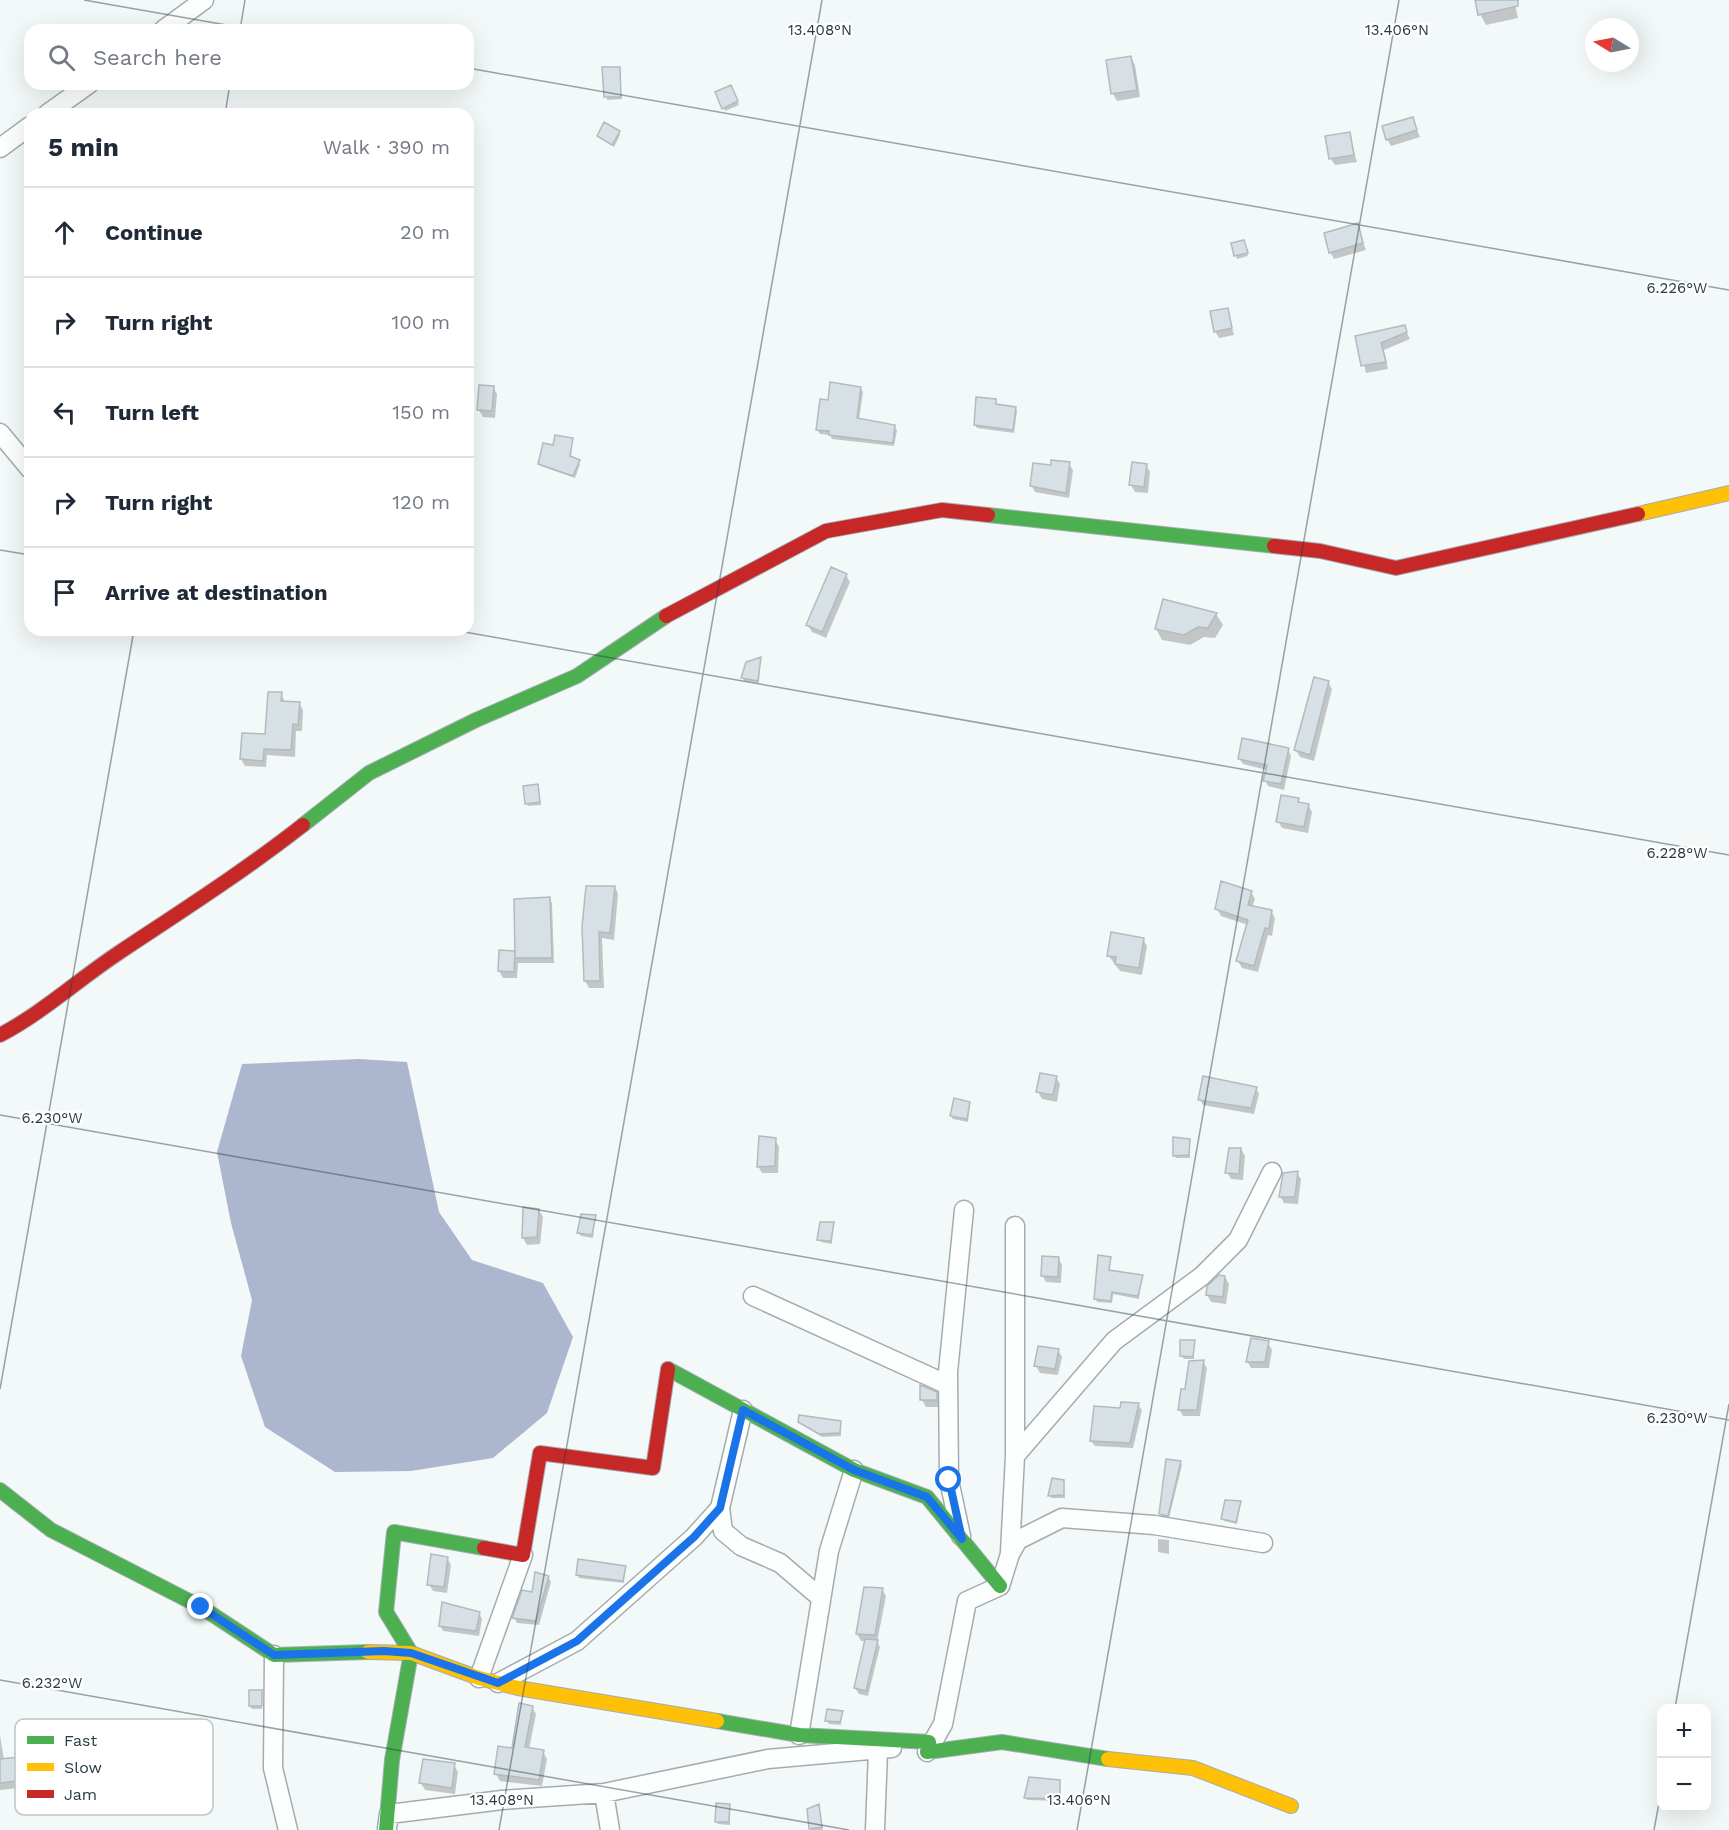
<!DOCTYPE html>
<html lang="en">
<head>
<meta charset="utf-8">
<style>
	:root { --surface:#fff; --page:#f6f6f7; --text:#1f2937; --muted:#747a83; --line:#e0e1e3 }
	body { margin:0; font-family:"Work Sans",sans-serif; background:var(--page); color:var(--text) }
	.controls { position:absolute; right:18px; bottom:18px; display:grid; overflow:hidden; border-radius:12px; box-shadow:0 6px 24px #0002 }
	.controls button { width:54px; height:54px; display:grid; place-items:center; padding:0; border:0; border-bottom:2px solid var(--line); background:var(--surface); color:var(--text); font:30px sans-serif }
	.compass { position:absolute; left:1585px; top:18px; width:54px; height:54px; border-radius:50%; background:var(--surface); box-shadow:0 6px 24px #0002; rotate:280deg }
	.stop { position:absolute; width:18px; height:18px; margin:-14px; border:4px solid #1a73e8; border-radius:50%; background:#fff }
	.stop.end { background:#1a73e8; border-color:#fff; box-shadow:0 2px 6px #0008 }
	.list { margin:0; padding:0; list-style:none }
	h2 { display:flex; justify-content:space-between; align-items:center; height:78px; margin:0; padding:0 24px; font-size:26px }
	h2 small { font-size:20px; font-weight:400; color:var(--muted) }
	.list li { display:grid; grid-template-columns:39px 1fr auto; gap:18px; align-items:center; box-sizing:border-box; height:90px; padding:0 24px; border-top:2px solid var(--line) }
	.list b { display:block; font-size:22px; white-space:nowrap }
	.list em { font-size:20px; font-style:normal; color:var(--muted) }
	.icon { flex:none; width:33px; height:33px; fill:none; stroke:currentColor; stroke-width:2; stroke-linecap:round; stroke-linejoin:round }
	.map { position:relative; flex:none; width:1729px; height:1830px; overflow:hidden }
	.search { position:absolute; background:var(--surface); box-shadow:0 6px 24px #0002; left:24px; top:24px; width:450px; height:66px; display:flex; align-items:center; gap:15px; box-sizing:border-box; padding:0 21px; border-radius:18px; color:var(--muted); font-size:22px }
	.panel { position:absolute; background:var(--surface); box-shadow:0 6px 24px #0002; left:24px; top:108px; width:450px; height:528px; border-radius:18px }
	.map>svg:first-child { display:block }
	.water { fill:#acb6cf }
	.shadow { fill:#0003 }
	.building { fill:#d6e0e5; stroke:#b3bac0; stroke-width:1.5 }
	.lines { fill:none; stroke-linecap:round; stroke-linejoin:round }
	.street-casing { stroke:#a3adb0; stroke-width:21 }
	.fast-casing { stroke:#a3adb0; stroke-width:16 }
	.slow-casing { stroke:#a3adb0; stroke-width:16 }
	.jam-casing { stroke:#a3adb0; stroke-width:16 }
	.street { stroke:#fdfefe; stroke-width:18 }
	.fast { stroke:#4caf50; stroke-width:14 }
	.slow { stroke:#ffc107; stroke-width:14 }
	.jam { stroke:#c62828; stroke-width:14 }
	.route { stroke:#1a73e8; stroke-width:8 }
	.ticks { fill:none; stroke:#293a40; stroke-width:1.5; stroke-opacity:0.45 }
	.key { fill:#fff; stroke:#bfc4c6; stroke-width:1.5 }
	.key-label { font-size:16px; fill:#293a40 }
	.ticks-label { font-size:15px; text-anchor:middle; fill:#293a40; stroke:#fff; stroke-width:4.5; stroke-linejoin:round; paint-order:stroke }
</style>
</head>
<body>
<div class="map">
<svg width="1729" height="1830" viewBox="0 0 1729 1830">
	<rect width="100%" height="100%" fill="#f3f8f9"/>
	<path class="water" d="M359,1059L407,1062L439,1212L472,1260L543,1283L573,1337L547,1413L493,1458L411,1471L335,1472L265,1427L241,1356L252,1300L231,1223L217,1152L242,1064Z"/>
	<path class="shadow" d="M1477,0H1514L1518,18L1486,25L1480,14Z
		M1131,58L1135,65L1140,97L1117,101L1113,94L1108,62Z
		M604,69H619L622,99L607,100Z
		M731,87L739,105L725,111L717,93Z
		M1412,118L1420,137L1391,146L1387,139Z
		M619,132L620,135L614,147L599,136Z
		M1349,133L1357,162L1335,165L1331,159Z
		M1357,225L1366,250L1334,259L1330,252Z
		M1232,244H1245L1248,256L1237,259Z
		M1227,309L1234,335L1219,338L1215,331Z
		M1404,327L1410,339L1384,350L1388,369L1366,373L1357,337Z
		M493,387L497,394L495,418L483,417L479,410Z
		M860,388L863,392L859,420L894,426L897,430L894,446L832,439L830,435L820,434L817,430L830,401Z
		M995,400L997,406L1015,408L1017,411L1014,433L977,428L975,425Z
		M572,440L571,458L580,464L575,478L541,466L539,463L554,447Z
		M1069,464L1073,470L1069,498L1035,492L1032,486Z
		M1146,465L1150,472L1148,493L1135,492L1131,485Z
		M846,575L850,582L826,638L812,632L808,625Z
		M1164,601L1216,614L1223,625L1215,638L1204,637L1190,645L1162,640L1156,629Z
		M760,658L759,683L744,681L743,678Z
		M1328,682L1332,689L1314,761L1300,757L1296,750Z
		M281,694L285,702L299,703L303,710L302,731H296L295,757L267,755L266,767L245,766L241,759L267,736Z
		M1288,749L1291,756L1284,790L1268,786L1265,780L1267,770L1243,764L1239,758Z
		M538,788L541,805L528,806L527,804Z
		M1298,799L1301,804L1308,805L1312,812L1308,833L1282,828L1278,821Z
		M615,887L618,894L614,940L602,938L604,988H589L585,981L584,927Z
		M1251,892L1255,899L1252,908L1271,911L1275,918L1272,936L1268,935L1258,972L1242,968L1238,961L1248,925L1221,916L1217,909Z
		M549,898L552,903L554,963H518L517,978H503L499,971L514,952L516,956Z
		M1143,939L1147,946L1142,975L1120,971L1108,955Z
		M1056,1077L1060,1084L1057,1102L1042,1099L1038,1092Z
		M1256,1088L1259,1094L1254,1114L1203,1105L1200,1099Z
		M970,1103L968,1122L953,1119L951,1116Z
		M775,1140L779,1147L778,1173H762L758,1166Z
		M1190,1140V1158H1176L1174,1155Z
		M1241,1149L1245,1156L1243,1180L1231,1179L1227,1172Z
		M1297,1173L1301,1179L1298,1204L1284,1203L1280,1196Z
		M524,1209L539,1210L543,1217L540,1244L527,1245L523,1238Z
		M595,1216L593,1238L581,1236L579,1233Z
		M833,1224L832,1244L821,1242L819,1239Z
		M1058,1258L1062,1265L1061,1283L1046,1282L1042,1275Z
		M1110,1259V1272L1142,1276L1139,1299L1113,1294L1112,1303L1097,1302L1096,1299Z
		M1225,1277L1229,1284L1226,1304L1211,1302L1207,1295Z
		M1194,1342V1359H1184L1182,1356Z
		M1268,1343L1272,1350L1269,1368H1251L1247,1361Z
		M1058,1350L1062,1357L1058,1375L1040,1373L1036,1366Z
		M1203,1361L1207,1368L1200,1416H1183L1179,1409Z
		M936,1393L940,1407H926L922,1400Z
		M1138,1405L1142,1410L1133,1448L1095,1446L1091,1441L1122,1410Z
		M799,1422H840L841,1436L822,1437Z
		M1180,1462L1182,1465L1169,1518L1162,1517L1160,1514Z
		M1063,1481L1065,1498H1051L1050,1495Z
		M1241,1503L1237,1524L1224,1521L1223,1518Z
		M1158,1539L1169,1540V1554L1158,1552Z
		M447,1558L451,1565L447,1593L433,1591L429,1584Z
		M625,1567L624,1583L579,1578L577,1575Z
		M548,1577L551,1582L539,1625L517,1623L514,1618Z
		M882,1589L886,1596L877,1642L880,1647L868,1696L859,1694L855,1688L866,1641H861L857,1634Z
		M479,1613L482,1619L479,1636L443,1631L440,1626Z
		M261,1691L262,1709H252L250,1706Z
		M532,1707L536,1714L529,1749L543,1752L547,1759L542,1786L500,1781L496,1774L513,1750Z
		M842,1713L841,1725L829,1724L827,1721Z
		M0,1735L4,1760L36,1757L40,1764L43,1793L31,1794L26,1787L0,1790Z
		M454,1765L458,1772L455,1794L425,1790L421,1783Z
		M1059,1782L1061,1801L1027,1800L1026,1797Z
		M729,1805L730,1825L718,1824L716,1821Z
		M819,1806L823,1830H811L810,1829Z"/>
	<path class="building" d="M1475,0H1518V6L1478,15Z
		M1131,56L1137,90L1111,94L1106,60Z
		M602,67H620L621,97H604Z
		M731,85L738,101L722,109L715,92Z
		M1413,117L1417,130L1386,140L1382,126Z
		M604,122L620,131L612,145L597,136Z
		M1350,132L1354,155L1329,159L1325,136Z
		M1358,223L1363,243L1329,253L1324,233Z
		M1244,240L1248,253L1234,256L1231,243Z
		M1228,308L1232,328L1214,332L1210,311Z
		M1405,325L1407,332L1381,343L1386,362L1361,366L1355,336Z
		M830,382L861,387L857,418L895,425L893,443L829,435V431L816,430L820,399L828,400Z
		M479,385L494,386L492,411L477,410Z
		M976,397L996,399V404L1016,407L1013,430L974,425Z
		M555,435L573,438L570,456L580,460L573,476L538,464L543,443L553,445Z
		M1051,460L1070,462L1066,493L1030,486L1033,463L1051,465Z
		M1132,462L1147,464L1144,487L1129,485Z
		M831,567L847,574L822,632L806,625Z
		M1163,599L1217,613L1208,628L1198,627L1184,635L1155,629Z
		M761,657L758,681L741,678L746,662Z
		M1314,677L1329,681L1310,755L1294,750Z
		M268,692H282L281,701L300,702L298,725L293,724L291,750L264,749L263,761L240,759L242,733L265,734Z
		M1242,738L1289,748L1281,784L1263,781L1267,765L1238,759Z
		M538,784L540,802L525,804L523,786Z
		M1281,795L1299,798L1298,802L1309,804L1304,827L1276,822Z
		M1221,881L1252,891L1248,905L1272,910L1269,929L1265,928L1254,966L1236,961L1248,920L1215,909Z
		M586,886H615L610,933L599,932L600,981H584L582,927Z
		M550,897L552,958H515L514,899Z
		M1111,932L1144,938L1139,968L1115,964L1116,957L1107,956Z
		M499,950L515,951L514,972L498,971Z
		M1040,1073L1057,1076L1053,1095L1036,1092Z
		M1203,1076L1257,1087L1251,1108L1198,1100Z
		M954,1098L970,1102L967,1119L950,1116Z
		M759,1136L776,1138L775,1166L757,1167Z
		M1173,1137L1190,1139L1189,1155L1173,1156Z
		M1229,1148H1241L1239,1174L1225,1173Z
		M1298,1171L1295,1197H1279L1283,1173Z
		M523,1207L539,1209L537,1237L522,1238Z
		M581,1214L596,1215L592,1235L577,1233Z
		M820,1222H834L831,1241L817,1240Z
		M1098,1255L1111,1257L1109,1270L1143,1275L1138,1296L1112,1292L1111,1301L1094,1299Z
		M1042,1256L1059,1257L1058,1277L1041,1276Z
		M1219,1275L1225,1276L1223,1297L1206,1295L1207,1286Z
		M1251,1338L1269,1341L1265,1362H1246Z
		M1180,1340H1195L1193,1357L1180,1356Z
		M1038,1346L1059,1349L1055,1369L1034,1366Z
		M1204,1360L1197,1410H1178L1181,1389H1185L1189,1361Z
		M920,1385L937,1392V1400H920Z
		M1121,1402L1139,1403L1130,1443L1090,1441L1094,1406L1120,1408Z
		M799,1415L841,1421L840,1433L819,1434L798,1422Z
		M1166,1459L1181,1461L1168,1516L1159,1514Z
		M1052,1478L1064,1480V1495L1048,1496Z
		M1225,1500L1241,1501L1236,1522L1221,1519Z
		M431,1554L448,1557L444,1587L427,1585Z
		M578,1559L626,1566L623,1581L576,1575Z
		M535,1572L549,1576L536,1621L512,1618L522,1590L532,1592Z
		M864,1587L883,1588L875,1635L856,1634Z
		M442,1602L480,1612L476,1631L439,1626Z
		M865,1639L878,1640L866,1691L854,1688Z
		M249,1690H262V1706H249Z
		M519,1703L533,1706L525,1747L544,1750L539,1780L494,1774L498,1746L512,1748Z
		M827,1709L843,1711L840,1722L825,1721Z
		M37,1755L40,1786L25,1788L24,1780L0,1783V1759Z
		M423,1759L455,1763L452,1788L419,1783Z
		M1029,1777L1060,1780V1799L1024,1798Z
		M716,1803L730,1804L729,1822H715Z
		M819,1804L822,1827L809,1829L807,1809Z"/>
	<g class="lines">
		<defs>
			<path id="street" d="M163,30L204,0
				M47,114L89,84
				M0,148L30,126
				M0,433L30,469
				M753,1296L948,1385
				M1015,1456V1226
				M720,1508L723,1531L741,1546L780,1563L821,1598
				M961,1536L949,1480L948,1372L964,1210
				M1010,1552L1015,1456L1114,1341L1202,1276L1238,1240L1272,1172
				M274,1655L273,1768L288,1830
				M479,1678L523,1555
				M498,1683L577,1641L694,1537L720,1508L743,1410
				M799,1735L829,1551L854,1470
				M927,1752L943,1724L967,1601L1000,1586L1010,1554L1018,1540L1062,1518L1154,1525L1263,1543
				M604,1793L610,1830
				M387,1828L389,1814L502,1800L604,1793L768,1759L892,1748
				M875,1830L878,1751"/>
			<path id="fast" d="M988,515L1274,546
				M303,825L369,773L476,720L577,676L666,616
				M668,1369L854,1470L927,1497L1000,1586
				M0,1490L51,1530L201,1607L274,1655L368,1652
				M717,1721L799,1735L929,1742L927,1752L1002,1742L1108,1759
				M386,1830L392,1760L411,1653L386,1612L394,1532L484,1548"/>
			<path id="slow" d="M1638,514L1729,493
				M368,1652L411,1653L479,1678L518,1688L717,1721
				M1108,1759L1193,1768L1291,1806"/>
			<path id="jam" d="M1274,546L1320,551L1396,568L1638,514
				M666,616L826,531L942,510L988,515
				M0,1035C42,1013 78,980 117,954C180,912 243,872 303,825
				M484,1548L523,1555L540,1453L653,1468L668,1369"/>
		</defs>
		<use href="#street" class="street-casing"/>
		<use href="#fast" class="fast-casing"/>
		<use href="#slow" class="slow-casing"/>
		<use href="#jam" class="jam-casing"/>
		<use href="#street" class="street"/>
		<use href="#fast" class="fast"/>
		<use href="#slow" class="slow"/>
		<use href="#jam" class="jam"/>
	</g>
	<g class="lines">
		<path class="route" d="M201,1607L274,1655L384,1651L411,1653L498,1683L577,1641L694,1537L720,1508L743,1410L854,1470L927,1497L962,1539L949,1480"/>
	</g>
	<path class="ticks" d="M84,0L255,30M240,30L245,0M468,68L1729,290M225,114L230,84M0,550L30,555M453,630L1729,855M0,1115L1729,1420M0,1389L134,630M0,1680L849,1830M1675,1708L1729,1404M499,1830L822,0M1077,1830L1399,0M1654,1830L1662,1787"/>
	<rect x="15" y="1719" width="198" height="96" rx="9" class="key"/>
	<rect x="27" y="1736" width="27" height="8" fill="#4caf50"/>
	<rect x="27" y="1763" width="27" height="8" fill="#ffc107"/>
	<rect x="27" y="1790" width="27" height="8" fill="#c62828"/>
	<g class="key-label">
		<text x="64" y="1746">Fast</text>
		<text x="64" y="1773">Slow</text>
		<text x="64" y="1800">Jam</text>
	</g>
	<g class="ticks-label">
		<text x="820" y="35">13.408°N</text>
		<text x="1397" y="35">13.406°N</text>
		<text x="1677" y="293">6.226°W</text>
		<text x="1677" y="858">6.228°W</text>
		<text x="52" y="1123">6.230°W</text>
		<text x="1677" y="1423">6.230°W</text>
		<text x="52" y="1688">6.232°W</text>
		<text x="502" y="1805">13.408°N</text>
		<text x="1079" y="1805">13.406°N</text>
	</g>
</svg>
<div class="controls">
<button>+</button>
<button>−</button>
</div>
<svg class="compass" viewBox="-18 -18 36 36"><path d="M0-13l5 13h-10z" fill="#e53935"/><path d="M0 13l5-13h-10z" fill="#747a83"/></svg>
<div class="stop" style="left:949px;top:1480px"></div>
<div class="stop end" style="left:201px;top:1607px"></div>
<div class="search"><svg class="icon" aria-label="search" viewBox="0 0 24 24"><circle cx="10" cy="10" r="6"/><path d="M15 15l6 6"/></svg>Search here</div>
<section class="panel">
<h2>5 min<small>Walk · 390 m</small></h2>
<ul class="list">
<li><svg class="icon" aria-label="ahead" viewBox="0 0 24 24"><path d="M12 20V5M6 11l6-6 6 6"/></svg><div><b>Continue</b></div><em>20 m</em></li>
<li><svg class="icon" aria-label="right" viewBox="0 0 24 24"><path d="M7 20v-9h11M14 6l5 5-5 5"/></svg><div><b>Turn right</b></div><em>100 m</em></li>
<li><svg class="icon" aria-label="left" viewBox="0 0 24 24"><path d="M17 20v-9H6M10 6l-5 5 5 5"/></svg><div><b>Turn left</b></div><em>150 m</em></li>
<li><svg class="icon" aria-label="right" viewBox="0 0 24 24"><path d="M7 20v-9h11M14 6l5 5-5 5"/></svg><div><b>Turn right</b></div><em>120 m</em></li>
<li><svg class="icon" aria-label="arrive" viewBox="0 0 24 24"><path d="M6 21V4h12l-3 4 3 4H6"/></svg><div><b>Arrive at destination</b></div></li>
</ul>
</section>
</div>
</body>
</html>
